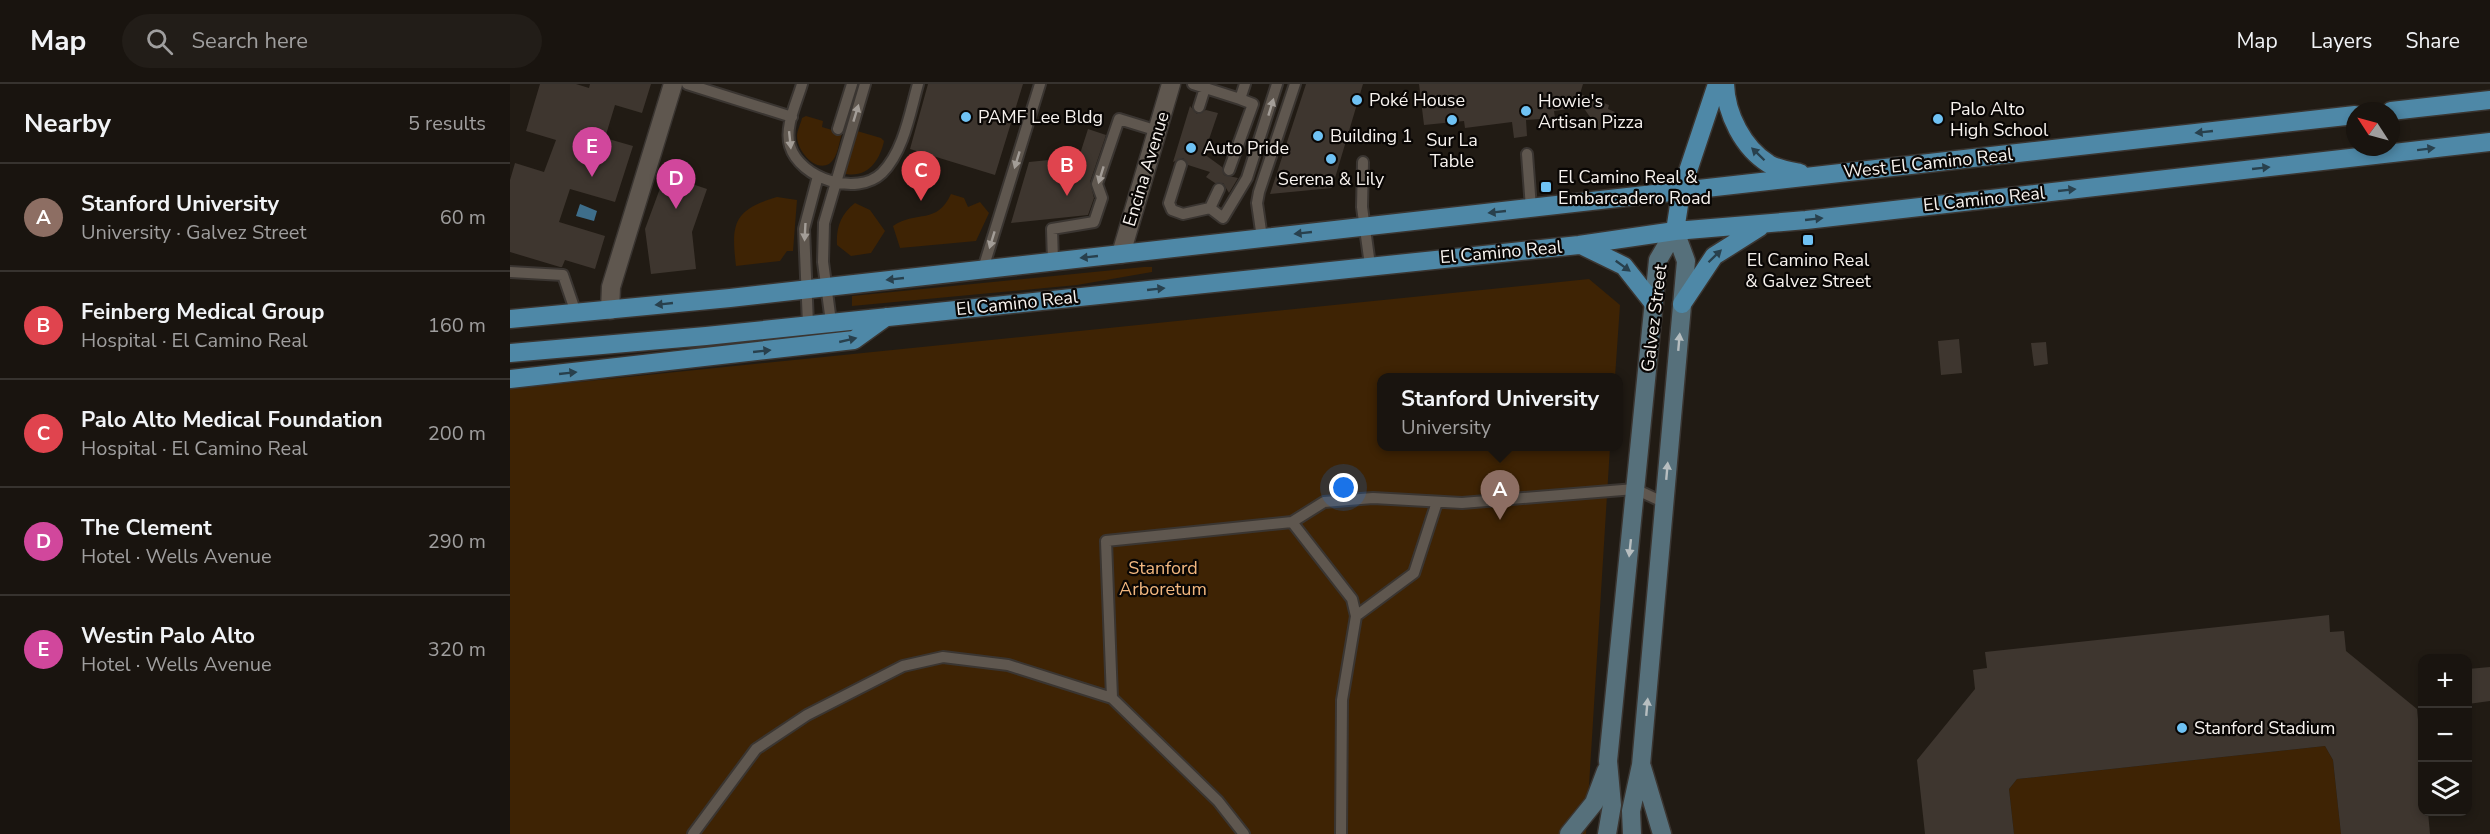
<!DOCTYPE html>
<html lang="en">
<head>
<meta charset="utf-8">
<style>
	:root { --surface:#19140f; --page:#221d18; --text:#f1f3f6; --muted:#9f9e9e; --line:#37332f; --accent:#1a73e8 }
	body { margin:0; font-family:"Nunito Sans",sans-serif; background:var(--page); color:var(--text) }
	.controls { position:absolute; right:18px; bottom:18px; display:grid; overflow:hidden; border-radius:12px; box-shadow:0 3px 9px #0003 }
	.controls button { width:54px; height:54px; display:grid; place-items:center; padding:0; border:0; border-bottom:2px solid var(--line); background:var(--surface); color:var(--text); font:30px sans-serif }
	.compass { position:absolute; left:1836px; top:18px; width:54px; height:54px; border-radius:50%; background:var(--surface); box-shadow:0 3px 9px #0003; rotate:306deg }
	.you { position:absolute; left:834px; top:404px; width:21px; height:21px; margin:-15px; border:4px solid #fff; border-radius:50%; background:#1a73e8; box-shadow:0 0 0 9px #1a73e833 }
	.badge { display:grid; place-items:center; width:39px; height:39px; border-radius:50%; background:var(--accent); color:#fff; font-size:20px; font-weight:700 }
	.pin { position:absolute; translate:-50% -50px; filter:drop-shadow(0 2px 3px #0008) }
	.pin::after { content:''; position:absolute; top:32px; width:21px; height:18px; background:inherit; clip-path:polygon(0 0,100% 0,50% 100%) }
	.popup { position:absolute; left:867px; top:289px; width:246px; height:78px; box-sizing:border-box; display:grid; place-content:center; border-radius:12px; background:var(--surface); filter:drop-shadow(0 2px 4px #0005); font-size:20px; white-space:nowrap; color:var(--muted) }
	.popup b { font-size:22px; color:var(--text) }
	.popup::after { content:''; position:absolute; left:50%; top:100%; margin-left:-12px; border:12px solid transparent; border-top-color:var(--surface) }
	.list { margin:0; padding:0; list-style:none }
	h2 { display:flex; justify-content:space-between; align-items:center; height:78px; margin:0; padding:0 24px; font-size:26px }
	h2 small { font-size:20px; font-weight:400; color:var(--muted) }
	.list li { display:grid; grid-template-columns:39px 1fr auto; gap:18px; align-items:center; box-sizing:border-box; height:108px; padding:0 24px; border-top:2px solid var(--line) }
	.list b { display:block; font-size:22px; white-space:nowrap }
	.list p { margin:0; font-size:20px; white-space:nowrap; color:var(--muted) }
	.list em { font-size:20px; font-style:normal; color:var(--muted) }
	.icon { flex:none; width:33px; height:33px; fill:none; stroke:currentColor; stroke-width:2; stroke-linecap:round; stroke-linejoin:round }
	.map { position:relative; flex:none; width:1980px; height:750px; overflow:hidden }
	header { display:flex; align-items:center; gap:36px; box-sizing:border-box; height:84px; padding:0 30px; background:var(--surface); border-bottom:2px solid var(--line) }
	header strong { font-size:28px }
	nav { display:flex; gap:33px; margin-inline-start:auto; font-size:21px }
	.search { width:420px; height:54px; background:var(--page); display:flex; align-items:center; gap:15px; box-sizing:border-box; padding:0 21px; border-radius:33px; color:var(--muted); font-size:22px }
	main { display:flex }
	aside { flex:1; background:var(--surface) }
	.map>svg:first-child { display:block }
	.green { fill:#3e2304 }
	.water { fill:#3e6e8b }
	.building { fill:#3e362f }
	.lines { fill:none; stroke-linecap:round; stroke-linejoin:round }
	.lane-casing { stroke:#3a3531; stroke-width:14 }
	.street-casing { stroke:#3a3531; stroke-width:21 }
	.secondary-casing { stroke:#3a3531; stroke-width:21 }
	.primary-casing { stroke:#3a3531; stroke-width:21 }
	.lane { stroke:#5f574f; stroke-width:10 }
	.street { stroke:#5f574f; stroke-width:18 }
	.secondary { stroke:#56707b; stroke-width:18 }
	.primary { stroke:#4e88a7; stroke-width:18 }
	.oneway { fill:#a39d97 }
	.oneway2 { fill:#28404d }
	.oneway3 { fill:#b7bec0 }
	.poi-dot { fill:#6fc2f4; stroke:#090604; stroke-width:2 }
	.labels { text-anchor:middle; dominant-baseline:central; stroke-width:4.5; stroke-linejoin:round; paint-order:stroke }
	.poi-label { font-size:18px; fill:#f7f2ee; stroke:#090604; text-anchor:start }
	.street-label { font-size:18px; fill:#f7f2ee; stroke:#090604 }
	.park-label { font-size:18px; fill:#f2b77f; stroke:#090604 }
</style>
</head>
<body>
<header>
<strong>Map</strong>
<div class="search"><svg class="icon" aria-label="search" viewBox="0 0 24 24"><circle cx="10" cy="10" r="6"/><path d="M15 15l6 6"/></svg>Search here</div>
<nav><a>Map</a><a>Layers</a><a>Share</a></nav>
</header>
<main>
<aside>
<h2>Nearby<small>5 results</small></h2>
<ul class="list">
<li><span class="badge" style="background:#8d6e63">A</span><div><b>Stanford University</b><p>University · Galvez Street</p></div><em>60 m</em></li>
<li><span class="badge" style="background:#e0444e">B</span><div><b>Feinberg Medical Group</b><p>Hospital · El Camino Real</p></div><em>160 m</em></li>
<li><span class="badge" style="background:#e0444e">C</span><div><b>Palo Alto Medical Foundation</b><p>Hospital · El Camino Real</p></div><em>200 m</em></li>
<li><span class="badge" style="background:#d1479c">D</span><div><b>The Clement</b><p>Hotel · Wells Avenue</p></div><em>290 m</em></li>
<li><span class="badge" style="background:#d1479c">E</span><div><b>Westin Palo Alto</b><p>Hotel · Wells Avenue</p></div><em>320 m</em></li>
</ul>
</aside>
<div class="map">
<svg width="1980" height="750" viewBox="0 0 1980 750">
	<rect width="100%" height="100%" fill="#211b14"/>
	<path class="green" d="M296,32L313,37L312,43L332,49C329,58 328,74 319,80C304,88 287,66 287,52C287,47 291,39 292,34Z
		M347,47L371,54L374,57C370,76 358,94 336,90L335,82Z
		M441,110L454,114L458,123L470,118L479,129L466,157L390,164L383,142C407,126 427,141 441,110Z
		M267,113L287,116L283,167H277L270,177L226,182C221,140 223,126 267,113Z
		M345,119L360,126L375,147L361,169L341,172L327,161C326,143 331,130 345,119Z
		M634,183H642V188L567,201L342,222V212Z
		M1079,195L1110,221L1105,293L872,294V362L1100,363L1076,750H0V305Z
		M1815,662L1823,676L1831,750H1504L1499,705L1507,695Z"/>
	<path class="water" d="M70,120L87,127L84,137L66,132Z"/>
	<path class="building" d="M30,0H66L79,4L80,0H141L132,29L105,21L95,54L123,62L105,118L60,105L49,138L95,152L85,185L55,176L52,183H50L0,168V96L5,79L34,88L46,56L16,47Z
		M418,0H513L485,91L400,65Z
		M796,0H853L822,104L760,110Z
		M909,0H1073L1070,10L1099,21L1098,25L1105,28L1100,39L1089,46L1073,23L1044,27L1045,34L1016,36L1017,52L1004,54L1002,38L955,44L954,37L914,41Z
		M680,22L687,30L696,26L708,29L694,70L712,83L714,91L728,94L719,109L713,99H705L696,93L700,88L678,81L673,74L663,78Z
		M578,45L596,51L580,98L584,114L578,131L501,139L519,78L569,73Z
		M155,91L197,105L182,148L186,185L141,190L135,145Z
		M1449,255L1452,289L1431,291L1428,257Z
		M1536,258L1538,280L1524,282L1521,259Z
		M1819,531L1820,548L1834,547L1836,567L1907,625L1912,676V728H1918L1920,750H1831L1823,676L1815,662L1507,695L1499,705L1504,750H1415L1407,676L1465,605L1463,586L1477,584L1475,568Z
		M1980,583V617L1958,620V585Z"/>
	<g class="lines">
		<defs>
			<path id="lane" d="M177,0L282,33
				M292,0C287,18 274,43 280,62C290,95 347,113 372,89C394,67 400,28 408,0
				M683,0L730,15L735,0
				M689,23L695,4
				M328,45L342,0
				M1017,70L1021,124
				M853,78L852,123L860,181
				M671,81L659,119L662,126L673,130L700,124L709,105
				M719,86L743,20L730,15
				M700,124L713,134L737,94L767,0
				M752,154L747,119L749,108L785,0
				M543,177L542,145L584,138L592,114L587,100L609,35L648,47
				M473,185L530,0
				M0,188L53,191L66,229
				M321,238L313,178L314,139L355,0
				M298,240L294,145L308,92
				M782,438L842,515L846,532L832,616L831,750
				M846,532L904,489L927,418
				M602,614L596,457L782,438L814,418L863,414L952,419L1125,405L1155,419
				M183,750L246,665L297,631L393,582L433,573L498,581L602,614L708,717L734,750"/>
			<path id="street" d="M611,170L661,0
				M100,226L101,203L163,0"/>
			<path id="secondary" d="M1132,683L1152,750
				M1059,750L1084,719L1096,687
				M1097,750L1102,721L1098,677L1148,176L1165,147
				M1122,750L1121,727L1131,681L1176,177L1165,147"/>
			<path id="primary" d="M1215,0C1216,30 1233,64 1259,80C1268,85 1280,87 1290,89
				M1881,27L1980,16
				M1165,147L1171,108L1207,0
				M1071,161L1114,182L1144,220
				M1172,220L1204,172L1250,143
				M0,235L220,214L1845,31
				M0,269L196,252L1069,161L1165,147L1296,136L1980,58
				M0,295L344,256L376,233"/>
		</defs>
		<use href="#lane" class="lane-casing"/>
		<use href="#street" class="street-casing"/>
		<use href="#secondary" class="secondary-casing"/>
		<use href="#primary" class="primary-casing"/>
		<use href="#lane" class="lane"/>
		<use href="#street" class="street"/>
		<use href="#secondary" class="secondary"/>
		<use href="#primary" class="primary"/>
	</g>
	<defs><path id="oneway-solid" d="M-6-.8H1V-3.2L6.5 0L1 3.2V.8H-6Z" transform="scale(1.5)"/></defs>
	<g class="oneway">
		<use href="#oneway-solid" transform="translate(761 23) rotate(-73)"/>
		<use href="#oneway-solid" transform="translate(346 29) rotate(-73)"/>
		<use href="#oneway-solid" transform="translate(280 56) rotate(84)"/>
		<use href="#oneway-solid" transform="translate(507 76) rotate(107)"/>
		<use href="#oneway-solid" transform="translate(591 91) rotate(107)"/>
		<use href="#oneway-solid" transform="translate(295 148) rotate(93)"/>
		<use href="#oneway-solid" transform="translate(482 156) rotate(107)"/>
	</g>
	<g class="oneway2">
		<use href="#oneway-solid" transform="translate(1694 48) rotate(174)"/>
		<use href="#oneway-solid" transform="translate(1916 65) rotate(-7)"/>
		<use href="#oneway-solid" transform="translate(1248 70) rotate(-136)"/>
		<use href="#oneway-solid" transform="translate(1751 84) rotate(-6)"/>
		<use href="#oneway-solid" transform="translate(1557 106) rotate(-6)"/>
		<use href="#oneway-solid" transform="translate(987 128) rotate(174)"/>
		<use href="#oneway-solid" transform="translate(1304 135) rotate(-6)"/>
		<use href="#oneway-solid" transform="translate(793 149) rotate(174)"/>
		<use href="#oneway-solid" transform="translate(1205 172) rotate(-44)"/>
		<use href="#oneway-solid" transform="translate(579 173) rotate(174)"/>
		<use href="#oneway-solid" transform="translate(1113 182) rotate(36)"/>
		<use href="#oneway-solid" transform="translate(385 195) rotate(174)"/>
		<use href="#oneway-solid" transform="translate(646 205) rotate(-6)"/>
		<use href="#oneway-solid" transform="translate(154 220) rotate(174)"/>
		<use href="#oneway-solid" transform="translate(338 256) rotate(-13)"/>
		<use href="#oneway-solid" transform="translate(252 267) rotate(-6)"/>
		<use href="#oneway-solid" transform="translate(58 289) rotate(-6)"/>
	</g>
	<g class="oneway3">
		<use href="#oneway-solid" transform="translate(1169 258) rotate(-85)"/>
		<use href="#oneway-solid" transform="translate(1157 387) rotate(-85)"/>
		<use href="#oneway-solid" transform="translate(1120 464) rotate(96)"/>
		<use href="#oneway-solid" transform="translate(1137 623) rotate(-85)"/>
	</g>
	<g class="poi-dot">
		<circle cx="847" cy="16" r="6"/>
		<circle cx="1016" cy="27" r="6"/>
		<circle cx="456" cy="33" r="6"/>
		<circle cx="1428" cy="35" r="6"/>
		<circle cx="942" cy="36" r="6"/>
		<circle cx="808" cy="52" r="6"/>
		<circle cx="681" cy="64" r="6"/>
		<circle cx="821" cy="75" r="6"/>
		<rect x="1030" y="97" width="12" height="12" rx="3"/>
		<rect x="1292" y="150" width="12" height="12" rx="3"/>
		<circle cx="1672" cy="644" r="6"/>
	</g>
	<g class="labels">
		<g class="poi-label">
			<text x="859" y="16">Poké House</text>
			<text x="1028" y="17">Howie's<tspan x="1028" dy="21">Artisan Pizza</tspan></text>
			<text x="1440" y="25">Palo Alto<tspan x="1440" dy="21">High School</tspan></text>
			<text x="468" y="33">PAMF Lee Bldg</text>
			<text x="820" y="52">Building 1</text>
			<text x="942" y="56" text-anchor="middle">Sur La<tspan x="942" dy="21">Table</tspan></text>
			<text x="693" y="64">Auto Pride</text>
			<text x="1048" y="93">El Camino Real &amp;<tspan x="1048" dy="21">Embarcadero Road</tspan></text>
			<text x="821" y="95" text-anchor="middle">Serena &amp; Lily</text>
			<text x="1298" y="176" text-anchor="middle">El Camino Real<tspan x="1298" dy="21">&amp; Galvez Street</tspan></text>
			<text x="1684" y="644">Stanford Stadium</text>
		</g>
		<g class="street-label">
			<text transform="translate(1418 79) rotate(-6)">West El Camino Real</text>
			<text transform="translate(636 85) rotate(-73)">Encina Avenue</text>
			<text transform="translate(1474 115) rotate(-6)">El Camino Real</text>
			<text transform="translate(991 168) rotate(-5)">El Camino Real</text>
			<text transform="translate(507 219) rotate(-6)">El Camino Real</text>
			<text transform="translate(1144 234) rotate(-83)">Galvez Street</text>
		</g>
		<g class="park-label">
			<text x="653" y="484">Stanford<tspan x="653" dy="21">Arboretum</tspan></text>
		</g>
	</g>
</svg>
<div class="controls">
<button>+</button>
<button>−</button>
<button><svg class="icon" aria-label="layers" viewBox="0 0 24 24"><path d="M12 4l9 5-9 5-9-5zM3 14l9 5 9-5"/></svg></button>
</div>
<svg class="compass" viewBox="-18 -18 36 36"><path d="M0-13l5 13h-10z" fill="#e53935"/><path d="M0 13l5-13h-10z" fill="#9f9e9e"/></svg>
<div class="you"></div>
<div class="pin badge" style="left:990px;top:436px;background:#8d6e63">A</div>
<div class="popup"><b>Stanford University</b>University</div>
<div class="pin badge" style="left:557px;top:112px;background:#e0444e">B</div>
<div class="pin badge" style="left:411px;top:117px;background:#e0444e">C</div>
<div class="pin badge" style="left:166px;top:125px;background:#d1479c">D</div>
<div class="pin badge" style="left:82px;top:93px;background:#d1479c">E</div>
</div>
</main>
</body>
</html>
